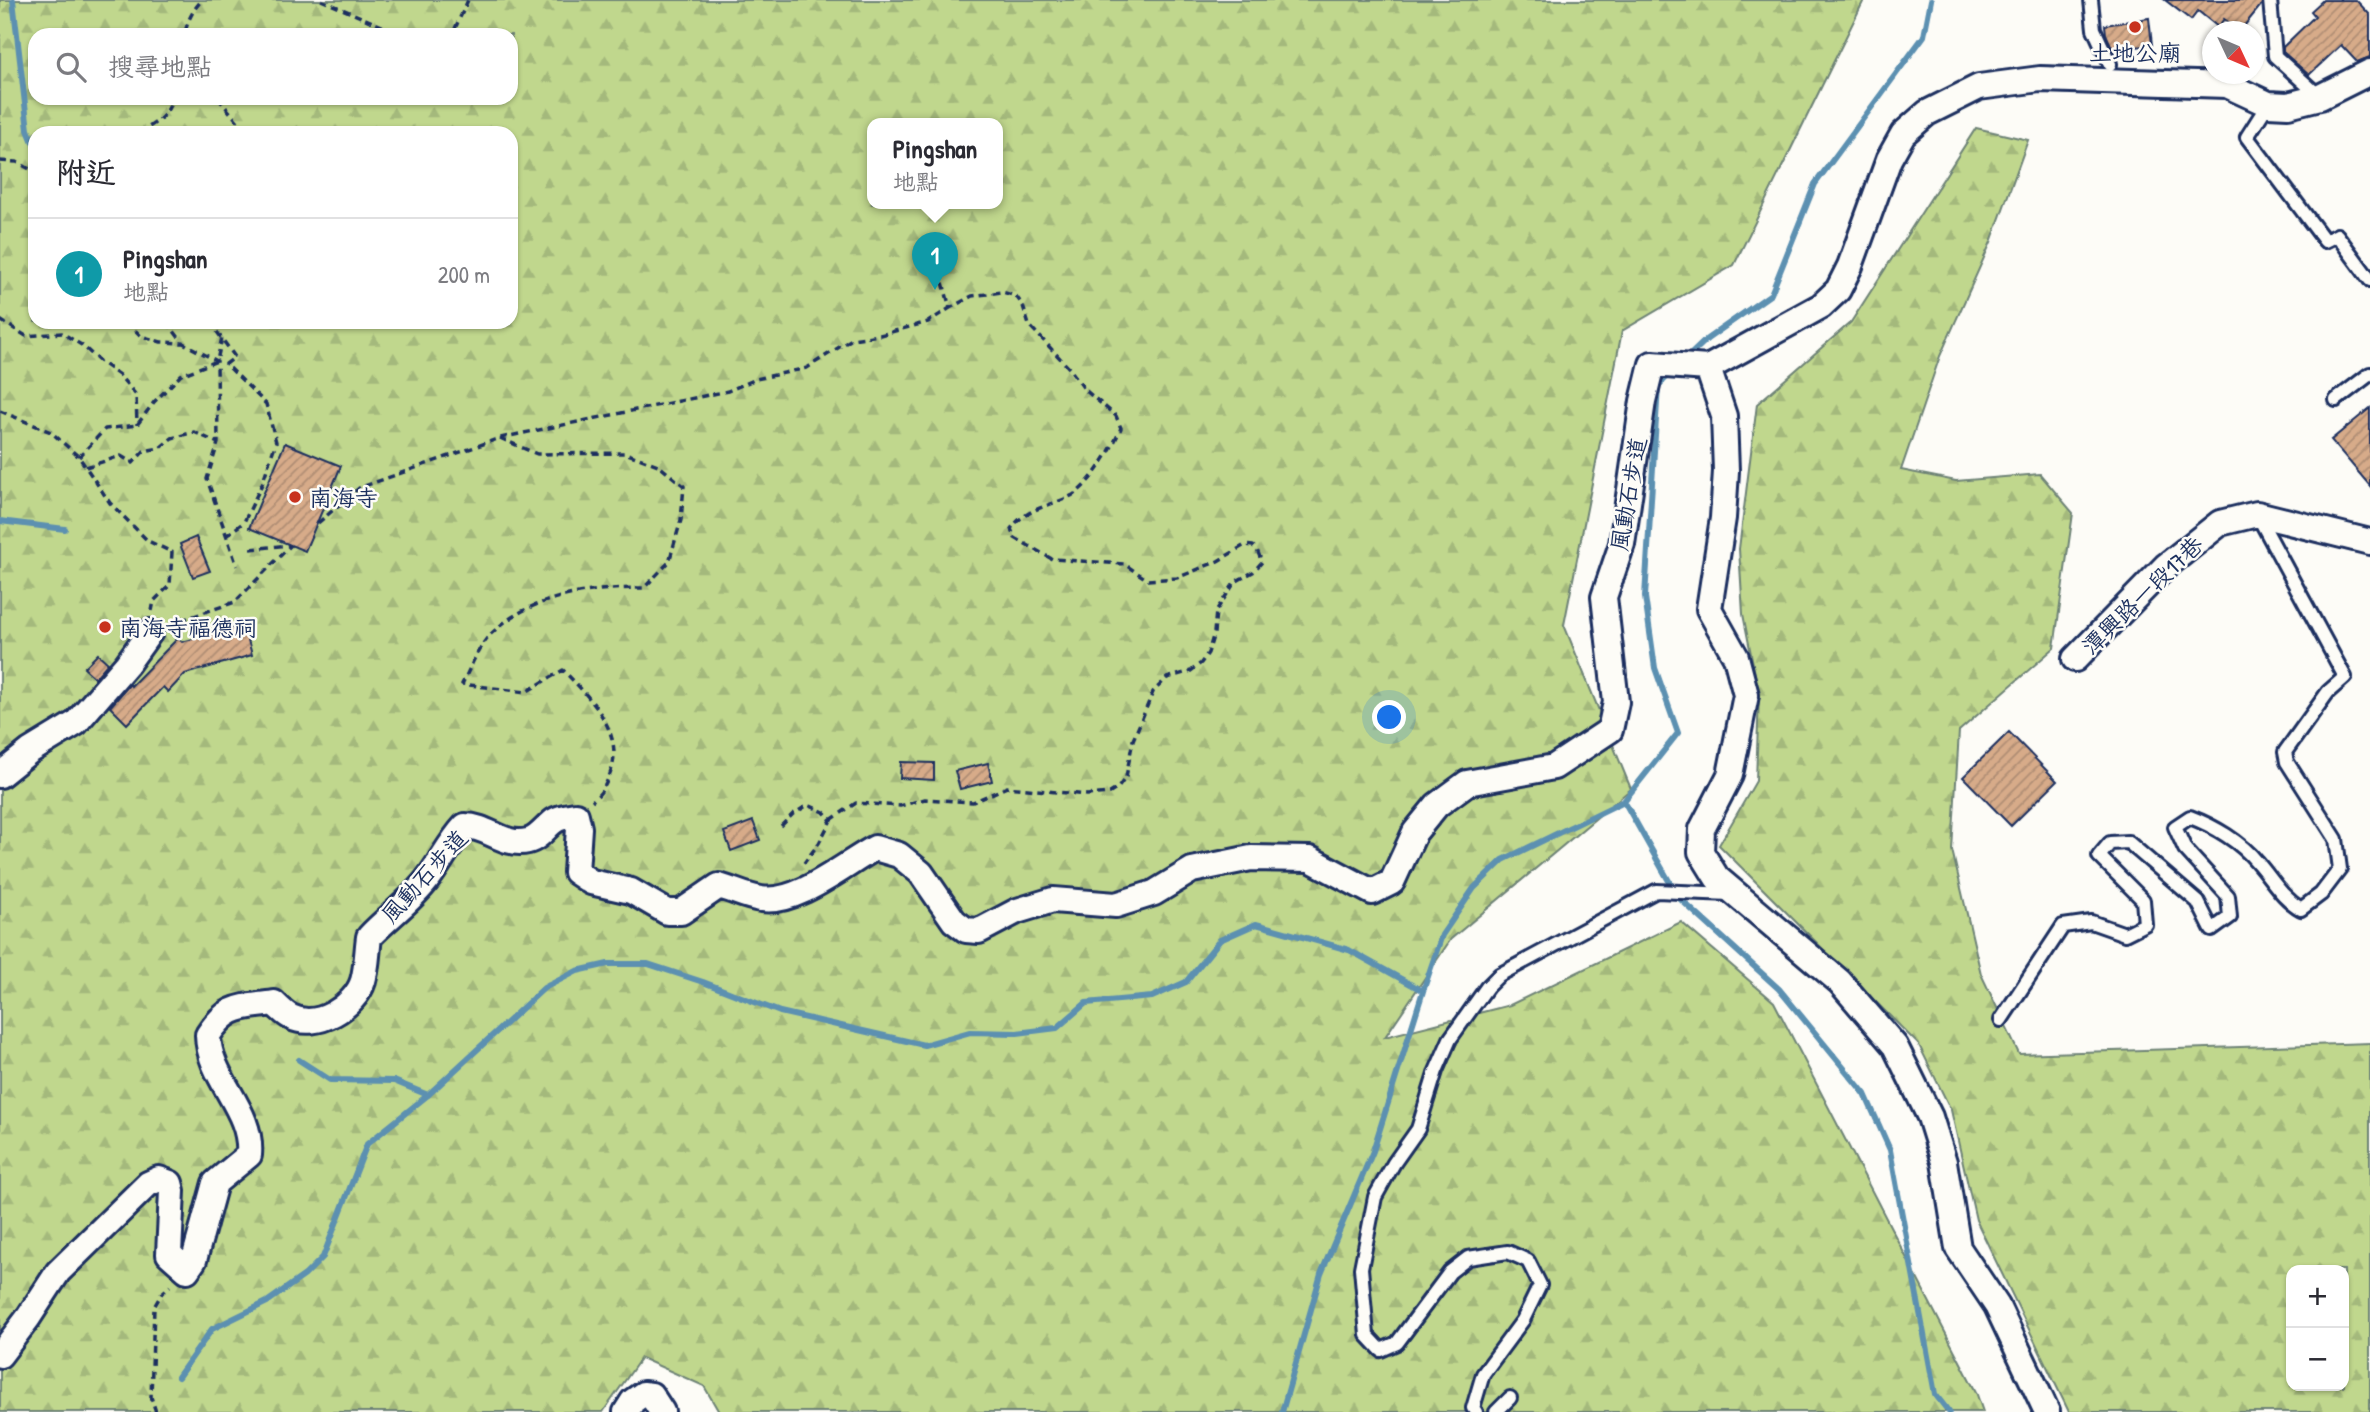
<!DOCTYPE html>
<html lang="zh-TW">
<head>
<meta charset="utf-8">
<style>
	:root { --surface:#fff; --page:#f2f2f3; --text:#2b2b33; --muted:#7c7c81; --line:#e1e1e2; --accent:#111827 }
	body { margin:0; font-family:"Patrick Hand","LXGW WenKai TC",sans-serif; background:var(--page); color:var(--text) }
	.controls { position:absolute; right:21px; bottom:21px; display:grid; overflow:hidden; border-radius:14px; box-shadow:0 2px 5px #0004 }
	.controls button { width:63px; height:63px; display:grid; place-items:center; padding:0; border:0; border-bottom:2px solid var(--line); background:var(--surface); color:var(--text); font:35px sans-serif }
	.compass { position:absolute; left:2202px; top:21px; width:63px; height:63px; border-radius:50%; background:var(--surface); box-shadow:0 2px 5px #0004; rotate:134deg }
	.you { position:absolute; left:1390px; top:718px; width:24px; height:24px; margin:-18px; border:5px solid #fff; border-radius:50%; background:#1a73e8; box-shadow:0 0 0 10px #1a73e833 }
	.badge { display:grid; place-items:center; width:46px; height:46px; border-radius:50%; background:var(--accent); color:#fff; font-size:23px; font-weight:700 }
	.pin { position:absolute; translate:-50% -58px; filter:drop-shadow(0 2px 4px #0008) }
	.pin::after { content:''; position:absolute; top:37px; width:24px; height:21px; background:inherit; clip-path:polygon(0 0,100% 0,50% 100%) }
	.popup { position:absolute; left:867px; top:118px; width:136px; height:91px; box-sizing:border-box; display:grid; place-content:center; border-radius:14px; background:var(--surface); filter:drop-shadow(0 2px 5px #0005); font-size:23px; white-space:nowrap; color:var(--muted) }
	.popup b { font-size:26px; color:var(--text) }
	.popup::after { content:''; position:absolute; left:50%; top:100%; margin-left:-14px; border:14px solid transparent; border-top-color:var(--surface) }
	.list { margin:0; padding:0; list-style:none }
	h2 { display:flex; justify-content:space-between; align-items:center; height:91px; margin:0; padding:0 28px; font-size:30px }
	h2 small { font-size:23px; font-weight:400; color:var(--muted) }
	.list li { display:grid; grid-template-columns:46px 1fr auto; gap:21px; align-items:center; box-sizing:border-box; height:112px; padding:0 28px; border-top:2px solid var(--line) }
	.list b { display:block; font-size:26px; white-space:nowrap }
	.list p { margin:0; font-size:23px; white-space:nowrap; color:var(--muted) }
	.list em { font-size:23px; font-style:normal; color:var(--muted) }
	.icon { flex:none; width:38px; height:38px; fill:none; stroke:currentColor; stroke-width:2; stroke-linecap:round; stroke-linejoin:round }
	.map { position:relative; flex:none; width:2370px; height:1412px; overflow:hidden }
	.search { position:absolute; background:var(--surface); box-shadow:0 2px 5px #0004; left:28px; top:28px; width:490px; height:77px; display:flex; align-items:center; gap:18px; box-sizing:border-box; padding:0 24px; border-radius:21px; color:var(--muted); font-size:26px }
	.panel { position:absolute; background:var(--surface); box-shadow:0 2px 5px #0004; left:28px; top:126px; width:490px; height:203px; border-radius:21px }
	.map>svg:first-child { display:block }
	.forest { fill:url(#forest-firs); stroke:#6e8376; stroke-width:2; fill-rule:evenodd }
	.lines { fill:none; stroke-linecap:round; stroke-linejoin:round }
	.stream { stroke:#5c90b1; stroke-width:6 }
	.building { fill:url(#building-hatch); stroke:#1b2f5e; stroke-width:2 }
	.lane-casing { stroke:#1b2f5e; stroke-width:18 }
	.street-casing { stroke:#1b2f5e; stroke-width:30 }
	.path { stroke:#1b2f5e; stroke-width:3.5; stroke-dasharray:7 5; stroke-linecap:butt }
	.lane { stroke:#fdfcf7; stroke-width:12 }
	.street { stroke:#fdfcf7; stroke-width:24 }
	.poi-dot { fill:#c8321e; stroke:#fdfcf7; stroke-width:2.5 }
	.labels { text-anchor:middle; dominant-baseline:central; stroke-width:5; stroke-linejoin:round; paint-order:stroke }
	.poi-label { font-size:23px; fill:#1b2f5e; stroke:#fdfcf7; text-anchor:start }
	.street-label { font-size:23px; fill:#1b2f5e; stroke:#fdfcf7 }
</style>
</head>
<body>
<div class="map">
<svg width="2370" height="1412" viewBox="0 0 2370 1412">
	<defs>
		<pattern id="forest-firs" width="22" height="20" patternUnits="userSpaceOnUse" patternTransform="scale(1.75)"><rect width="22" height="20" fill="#c0d78d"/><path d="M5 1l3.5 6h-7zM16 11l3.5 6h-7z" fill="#a4b97c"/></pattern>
		<pattern id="building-hatch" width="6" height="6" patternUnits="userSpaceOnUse" patternTransform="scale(1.75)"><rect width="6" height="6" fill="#d7ab89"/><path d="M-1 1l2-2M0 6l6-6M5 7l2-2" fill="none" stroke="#ae8c73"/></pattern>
	</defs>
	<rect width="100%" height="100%" fill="#fdfcf7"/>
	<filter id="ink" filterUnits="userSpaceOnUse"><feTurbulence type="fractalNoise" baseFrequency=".0143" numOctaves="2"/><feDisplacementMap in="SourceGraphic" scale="14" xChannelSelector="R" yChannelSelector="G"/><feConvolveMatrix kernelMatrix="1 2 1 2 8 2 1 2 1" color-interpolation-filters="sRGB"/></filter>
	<g filter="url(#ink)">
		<path class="forest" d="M0,0H1864L1734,265L1622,331L1564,625L1631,789L1451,939L1385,1037L1510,1005L1681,922L1774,1002L1976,1392L1983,1412H719L704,1386L641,1358L603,1412H0ZM35,35H511V98H35ZM872,124H998V204H872ZM35,133H511V322H35Z
			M1976,128L2028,140L1991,242L1940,356L1901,470L1956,481L2040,474L2073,513L2054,648L1959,731L1952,850L1981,974L2019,1054L2370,1043V1412H2069L1976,1220L1951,1110L1919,1045L1719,845L1756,781L1759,694L1743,614L1739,549L1757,404L1851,322ZM2291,1270H2344V1386H2291Z"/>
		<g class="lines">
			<path class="stream" d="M13,0L28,130L35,147
				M1686,359L1707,339L1771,294L1815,184L1924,36L1931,0
				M0,521L65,529
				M1624,801L1678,897L1779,989L1865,1094L1890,1150L1935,1394L1949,1412
				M299,1060L330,1080L394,1081L428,1095
				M178,1377L212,1329L267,1302L305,1275L323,1257L367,1144L428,1095L544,988L577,971L608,964H648L703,982L780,1012L924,1045L970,1032L1017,1033L1057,1028L1086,1003L1152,997L1186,982L1220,940L1256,924L1349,950L1423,991
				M1282,1412L1321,1274L1373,1151L1423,991L1442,935L1474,888L1503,860L1624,801L1678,733L1655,668L1645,597L1658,386L1673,371"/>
		</g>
		<path class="building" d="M2165,0H2261L2262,4L2240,31L2224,19L2218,27L2198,11L2191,20Z
			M2323,0H2356L2370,15V57L2357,62L2341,45L2309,75L2283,52V47L2315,16L2311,11Z
			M2149,18L2152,45L2113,50L2106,34L2105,25Z
			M2370,408V486L2331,440Z
			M285,443L341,466L305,551L249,528Z
			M196,537L210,571L193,577L180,544Z
			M244,625L252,655L185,674L168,692L163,687L127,724L110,707L130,684L131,686L178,638L182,642Z
			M98,654L108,663L95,678L84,668Z
			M2009,732L2057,781L2011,826L1963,777Z
			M901,762L934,763V780L900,778Z
			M988,763L992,781L960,789L955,771Z
			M753,821L760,840L731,851L724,832Z"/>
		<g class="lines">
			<defs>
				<path id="lane" d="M2091,0L2094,29L2110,64
					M2270,0L2275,56L2320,97
					M2268,104L2247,137L2325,241L2337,235L2370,280
					M2336,400L2370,374
					M2001,1020L2063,926L2091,922L2125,934L2145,924L2143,900L2099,856L2110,843L2128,842L2198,902L2212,930L2230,917L2228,896L2185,849L2175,827L2190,817C2214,826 2241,842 2257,862C2272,879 2282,898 2301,909L2321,894L2340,869L2336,839L2287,762L2285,752L2328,692L2345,677L2258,516
					M1476,1412L1473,1408L1483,1374L1523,1320L1540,1285L1528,1261L1508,1252L1468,1258L1450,1272L1397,1343L1381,1350L1367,1335L1361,1268L1375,1197L1394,1163L1418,1129L1436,1071L1450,1039L1487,987L1499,975L1656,891L1731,894
					M1496,1412L1510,1398"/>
				<path id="street" d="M1708,368L1724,416L1726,471L1723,518L1709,609L1736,657L1746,695L1730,775L1702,829L1701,852L1717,878L1840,982L1895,1046L1930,1117L1944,1162L1958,1248L1997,1306L2047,1412
					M1708,368L1821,306L1838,290L1850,266L1889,159L1903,134L1927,113L1979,87L2040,79L2227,85L2268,104L2288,105L2320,97L2370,72
					M2075,659L2166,566L2220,523L2257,514L2370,542
					M0,775L30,751L76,723L127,664L150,632
					M0,1355L28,1318L58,1272L148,1184L159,1179L170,1183L172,1191L169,1254L187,1270L194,1260L215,1183L249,1155C253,1109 209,1080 208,1035C228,1004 241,1008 274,1003C279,1008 285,1014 291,1017C317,1030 355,1007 363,981C367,967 367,951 369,937C388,917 410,902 427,880C441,862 450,842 465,826C488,826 504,847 528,841C538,839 546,827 554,821C560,817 569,816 576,815L579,828L576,872L591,882L631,891L667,912H681L719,886C733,890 747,897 761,899C797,905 845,864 875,848L899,855L921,873L954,921L966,930L979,931L1017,911L1053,900L1116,905L1154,893L1192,870L1251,858L1310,859L1372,892L1392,882L1415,832L1437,805L1467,783L1554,767L1610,730L1616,702L1604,597L1622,544L1643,401L1652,364L1708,368
					M626,1412L633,1401L643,1394L651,1395L662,1412"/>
			</defs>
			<use href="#lane" class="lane-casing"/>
			<use href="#street" class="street-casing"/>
			<path class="path" d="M321,0L403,35
				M193,35L189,32L185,33C188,19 193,10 202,0
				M446,35L453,33L468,0
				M218,98L240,124L244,133
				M139,133C155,123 168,117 172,98
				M0,161L17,162L35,172
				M0,320L26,336L62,333L83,346L99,361L119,375L136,395L137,425
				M127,322L141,336L161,342L183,343L217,361L218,443L207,479L237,566
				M167,322L183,343
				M210,322L235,357L226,364L266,404L276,442L262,484L244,522L226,536
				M0,411L51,432L79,457L110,503L148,541L172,552L170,585L154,601L152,611
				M500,438L537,454L625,453L658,465L684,486L681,520L669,562L644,588C592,588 531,595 492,633C480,643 470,669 462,684L526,692L563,670C590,698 626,733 610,774C605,786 602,793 592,801
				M79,457L105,429L137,425L154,402L181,375L217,361L222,337
				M86,467L121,456L133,463L144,451L160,448L172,438L194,432L218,443
				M318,523L359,488L500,438L728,391L756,379L807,368L852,339L880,335L928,322L950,308
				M251,549L289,545
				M170,624L235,602L291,545
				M831,820L856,803L900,806L925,799L973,802L1007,787L1087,795L1110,793L1118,788L1126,777L1133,740L1153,692L1167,678L1191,671L1201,663L1208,653L1214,633L1216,611L1235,582L1253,572L1262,562L1257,550L1253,546L1245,545L1218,561L1177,578L1148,580L1124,564L1052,559L1015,538L1011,529C1025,508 1052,506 1073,495C1091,484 1113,447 1121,428L1116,416L1085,390L1070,369L1029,325L1023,306L1016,296L1002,292L972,296L950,308L938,264
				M781,826L793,814L808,805L824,812L831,820L819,843L804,863
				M156,1412L151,1397L154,1307L162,1293L170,1286"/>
			<use href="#lane" class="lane"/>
			<use href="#street" class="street"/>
		</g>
	</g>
	<g class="poi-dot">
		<circle cx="2135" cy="27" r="7"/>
		<circle cx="295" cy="497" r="7"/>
		<circle cx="105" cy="627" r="7"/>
	</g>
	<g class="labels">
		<g class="poi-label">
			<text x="2135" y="52" text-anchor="middle">土地公廟</text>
			<text x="309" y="497">南海寺</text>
			<text x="119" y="627">南海寺福德祠</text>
		</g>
		<g class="street-label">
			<text transform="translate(1628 494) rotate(-80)">風動石步道</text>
			<text transform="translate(2142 595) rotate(-44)">潭興路一段17巷</text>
			<text transform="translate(424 876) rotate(-48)">風動石步道</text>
		</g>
	</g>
</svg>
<div class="controls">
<button>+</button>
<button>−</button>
</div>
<svg class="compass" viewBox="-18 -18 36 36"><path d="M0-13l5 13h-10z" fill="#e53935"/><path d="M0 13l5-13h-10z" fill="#7c7c81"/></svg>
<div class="you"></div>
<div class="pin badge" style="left:935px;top:290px;background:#0f9aa8">1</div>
<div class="popup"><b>Pingshan</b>地點</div>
<div class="search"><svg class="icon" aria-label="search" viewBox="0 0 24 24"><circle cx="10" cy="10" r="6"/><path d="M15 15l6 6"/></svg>搜尋地點</div>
<section class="panel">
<h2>附近<small></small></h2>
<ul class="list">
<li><span class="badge" style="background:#0f9aa8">1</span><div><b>Pingshan</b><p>地點</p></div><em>200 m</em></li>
</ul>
</section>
</div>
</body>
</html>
